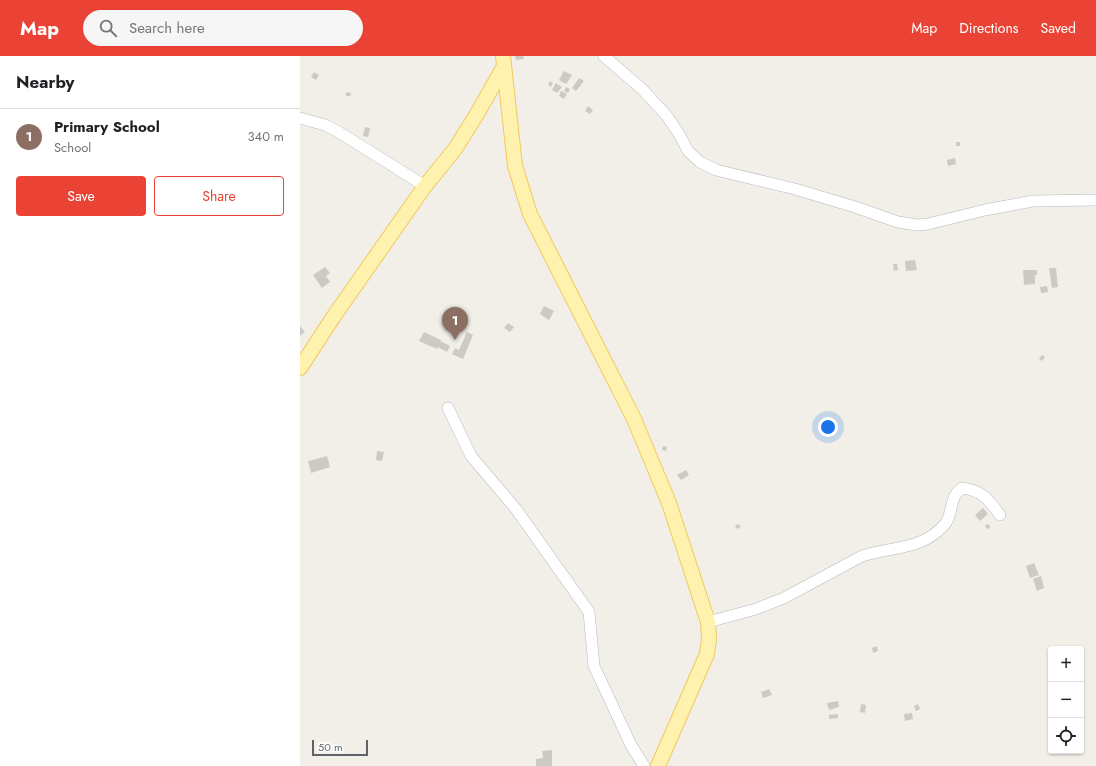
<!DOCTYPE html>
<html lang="en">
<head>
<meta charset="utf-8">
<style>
	:root { --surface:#fff; --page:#f6f6f6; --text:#202124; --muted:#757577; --line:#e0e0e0; --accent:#ea4335 }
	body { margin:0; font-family:Jost,sans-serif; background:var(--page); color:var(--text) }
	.controls { position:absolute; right:12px; bottom:12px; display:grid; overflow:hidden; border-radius:4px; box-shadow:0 1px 3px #0004 }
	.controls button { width:36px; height:36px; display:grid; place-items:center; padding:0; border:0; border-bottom:1px solid var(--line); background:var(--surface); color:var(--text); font:20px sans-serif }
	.scale { position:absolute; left:12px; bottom:10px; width:56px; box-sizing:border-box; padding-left:4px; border:2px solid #5f6368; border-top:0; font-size:11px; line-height:14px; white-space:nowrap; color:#5f6368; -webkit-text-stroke:3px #fff; paint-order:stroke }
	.you { position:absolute; left:528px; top:371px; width:14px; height:14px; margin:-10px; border:3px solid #fff; border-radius:50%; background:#1a73e8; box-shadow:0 0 0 6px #1a73e833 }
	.badge { display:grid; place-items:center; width:26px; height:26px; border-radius:50%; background:var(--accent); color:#fff; font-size:13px; font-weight:700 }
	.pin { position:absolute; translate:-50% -33px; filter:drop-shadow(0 1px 2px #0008) }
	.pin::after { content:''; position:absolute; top:21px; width:14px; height:12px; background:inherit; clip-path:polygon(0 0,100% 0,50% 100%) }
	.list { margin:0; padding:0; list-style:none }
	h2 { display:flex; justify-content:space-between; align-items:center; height:52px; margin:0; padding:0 16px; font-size:17px }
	h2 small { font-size:13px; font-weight:400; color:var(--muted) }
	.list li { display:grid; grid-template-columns:26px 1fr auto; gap:12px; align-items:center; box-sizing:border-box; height:56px; padding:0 16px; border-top:1px solid var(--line) }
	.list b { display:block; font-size:15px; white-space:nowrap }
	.list p { margin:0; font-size:13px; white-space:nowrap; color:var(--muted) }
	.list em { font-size:13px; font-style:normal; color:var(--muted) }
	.actions { display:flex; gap:8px; padding:12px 16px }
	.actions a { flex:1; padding:9px 0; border:1px solid var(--accent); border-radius:4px; text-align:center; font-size:14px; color:var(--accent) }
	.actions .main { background:var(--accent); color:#fff }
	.icon { flex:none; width:22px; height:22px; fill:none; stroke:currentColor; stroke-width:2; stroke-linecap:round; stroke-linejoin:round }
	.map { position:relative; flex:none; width:796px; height:710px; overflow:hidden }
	header { display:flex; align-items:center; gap:24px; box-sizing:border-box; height:56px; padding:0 20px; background:var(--accent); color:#fff }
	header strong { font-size:19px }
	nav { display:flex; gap:22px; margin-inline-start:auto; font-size:14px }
	.search { width:280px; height:36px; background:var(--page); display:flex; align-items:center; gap:10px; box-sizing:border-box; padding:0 14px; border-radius:22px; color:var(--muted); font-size:15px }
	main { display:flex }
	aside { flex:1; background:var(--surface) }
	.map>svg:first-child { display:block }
	.building { fill:#cccac5 }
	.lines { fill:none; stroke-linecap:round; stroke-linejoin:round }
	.minor-casing { stroke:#b5b8bc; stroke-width:12 }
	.major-casing { stroke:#f2c960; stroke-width:16 }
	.minor { stroke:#fff; stroke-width:11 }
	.major { stroke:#fff2af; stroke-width:14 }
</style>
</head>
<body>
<header>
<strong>Map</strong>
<div class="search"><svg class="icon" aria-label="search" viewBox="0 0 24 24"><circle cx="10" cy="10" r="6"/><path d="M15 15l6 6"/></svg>Search here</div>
<nav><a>Map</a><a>Directions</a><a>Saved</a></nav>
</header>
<main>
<aside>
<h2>Nearby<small></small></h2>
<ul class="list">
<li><span class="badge" style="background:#8d6e63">1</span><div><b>Primary School</b><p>School</p></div><em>340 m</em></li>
</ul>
<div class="actions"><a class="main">Save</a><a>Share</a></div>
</aside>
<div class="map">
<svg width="796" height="710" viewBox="0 0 796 710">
	<rect width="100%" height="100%" fill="#f1efe8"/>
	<path class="building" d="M215,0H223L224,3L216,4Z
		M264,15L272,19L266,28L259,24Z
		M14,16L19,19L16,24L11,21Z
		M279,22L284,25L276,35L272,32Z
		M250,25L253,27L251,31L248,29Z
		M256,27L262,31L257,37L252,34Z
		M266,31L270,33L268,37L264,35Z
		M261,35L267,38L264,43L259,40Z
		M46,36L51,37L50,40H46Z
		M288,50L293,54L290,58L285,55Z
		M65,71L70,72L68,81L63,80Z
		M656,86H660V90H656Z
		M655,102L656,108L648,110L647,104Z
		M615,204L617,214L606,215L605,205Z
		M593,208H597L598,214L594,215Z
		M25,211L30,217L26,220L30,226L22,232L13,219Z
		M749,212H756L758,231L752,232Z
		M723,214H737V219H735V228L724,229Z
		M747,230L748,236L741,237L740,231Z
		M244,250L254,255L249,264L240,258Z
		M208,267L214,271L210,276L204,272Z
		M0,270L5,276L0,280Z
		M124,276L141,284L140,285L150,290L147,296L138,291L137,293L119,285Z
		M167,276L173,279L163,303L152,298L155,292L159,294Z
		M742,299L745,301L742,305L739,303Z
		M363,390L367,391L366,395L362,394Z
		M77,395L84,396L82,405L76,404Z
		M27,400L30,411L11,417L8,405Z
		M386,414L389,419L381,424L377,419Z
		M683,452L688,458L680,465L675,459Z
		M437,468L441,470L438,473L435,471Z
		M689,468L690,472L687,473L685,469Z
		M734,507L739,519L730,522L726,510Z
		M741,520L744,532L737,535L733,523Z
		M577,590L578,595L573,597L572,592Z
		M469,633L472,639L463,642L461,636Z
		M538,645L539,651L529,654L527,647Z
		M561,648L566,649L565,657L560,656Z
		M618,648L620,653L616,655L614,650Z
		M612,657L613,663L605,665L604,658Z
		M538,658V662L529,663V659Z
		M252,694V710H236V703L243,702L242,695Z"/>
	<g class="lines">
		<defs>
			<path id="minor" d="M304,0L342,33L367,60L379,78L388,95L400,106L416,114L495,133L555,151L598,166L617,169L628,168L685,154L733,145L796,144
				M0,62L25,69L37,75L125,130
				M148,352L171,400L216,453L289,556L294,610L331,689L344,710
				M408,566L456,553L484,542L562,500C592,490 622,495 645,468C652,460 650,447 656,438C657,436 660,434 662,432C682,434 689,444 700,459"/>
			<path id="major" d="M203,0L215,110L230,158L334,363L369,447L408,566L409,583L407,598L358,710
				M0,312L34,260L125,130L155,93L177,58L203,12"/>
		</defs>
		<use href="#minor" class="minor-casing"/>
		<use href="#major" class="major-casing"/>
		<use href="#minor" class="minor"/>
		<use href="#major" class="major"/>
	</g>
</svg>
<div class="controls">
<button>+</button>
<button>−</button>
<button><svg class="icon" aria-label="locate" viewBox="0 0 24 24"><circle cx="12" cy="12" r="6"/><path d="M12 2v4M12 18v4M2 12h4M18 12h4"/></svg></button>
</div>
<div class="scale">50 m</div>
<div class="you"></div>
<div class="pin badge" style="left:155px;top:284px;background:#8d6e63">1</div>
</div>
</main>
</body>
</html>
